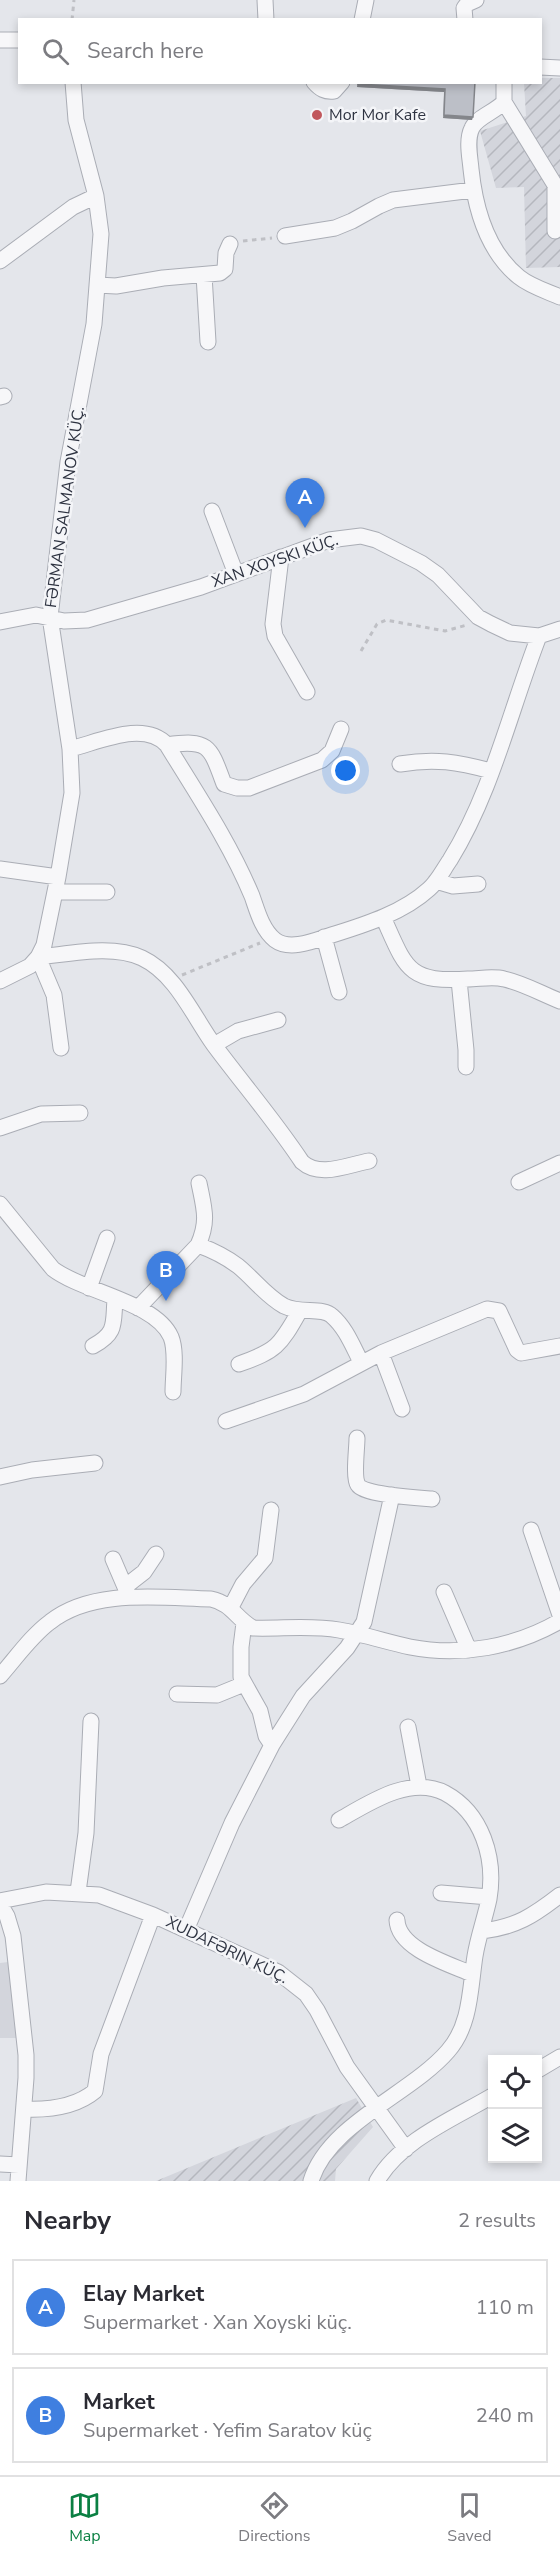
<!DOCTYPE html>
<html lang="en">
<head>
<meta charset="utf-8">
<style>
	:root { --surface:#fff; --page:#f7f7f7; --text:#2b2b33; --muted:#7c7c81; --line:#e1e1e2; --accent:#0b8043 }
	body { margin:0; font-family:"Nunito Sans",sans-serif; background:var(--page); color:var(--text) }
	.controls { position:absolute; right:18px; bottom:18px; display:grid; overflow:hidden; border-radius:0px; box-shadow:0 3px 9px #0003 }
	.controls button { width:54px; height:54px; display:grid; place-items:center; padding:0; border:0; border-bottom:2px solid var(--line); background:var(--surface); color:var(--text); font:30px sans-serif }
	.you { position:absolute; left:346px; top:771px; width:21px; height:21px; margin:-15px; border:4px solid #fff; border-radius:50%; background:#1a73e8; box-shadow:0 0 0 9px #1a73e833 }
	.badge { display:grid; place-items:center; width:39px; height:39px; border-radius:50%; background:var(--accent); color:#fff; font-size:20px; font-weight:700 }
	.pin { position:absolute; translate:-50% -50px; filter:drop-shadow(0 2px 3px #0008) }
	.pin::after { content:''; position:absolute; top:32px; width:21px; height:18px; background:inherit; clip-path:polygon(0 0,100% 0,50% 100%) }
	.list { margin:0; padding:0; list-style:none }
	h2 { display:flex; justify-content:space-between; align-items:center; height:78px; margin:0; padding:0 24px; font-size:26px }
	h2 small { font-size:20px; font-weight:400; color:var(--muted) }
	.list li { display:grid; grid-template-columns:39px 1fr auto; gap:18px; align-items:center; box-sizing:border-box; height:96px; margin:0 12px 12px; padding:0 12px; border:2px solid var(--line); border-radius:0px }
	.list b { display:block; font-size:22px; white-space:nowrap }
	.list p { margin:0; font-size:20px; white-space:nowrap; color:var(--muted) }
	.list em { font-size:20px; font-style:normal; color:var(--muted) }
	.icon { flex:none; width:33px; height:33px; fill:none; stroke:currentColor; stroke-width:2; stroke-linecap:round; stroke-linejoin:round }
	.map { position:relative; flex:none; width:560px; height:2181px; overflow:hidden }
	.search { position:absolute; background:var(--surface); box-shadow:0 3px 9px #0003; left:18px; right:18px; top:18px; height:66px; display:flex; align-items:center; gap:15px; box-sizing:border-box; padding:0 21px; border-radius:0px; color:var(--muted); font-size:22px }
	.sheet { height:294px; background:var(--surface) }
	nav { display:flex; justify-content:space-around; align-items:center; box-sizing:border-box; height:84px; border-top:2px solid var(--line); background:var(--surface); font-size:16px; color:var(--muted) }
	nav a { display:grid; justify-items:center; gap:3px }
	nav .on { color:var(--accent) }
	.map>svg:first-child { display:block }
	.built { fill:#d3d5dc }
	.industrial { fill:url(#industrial-furrows) }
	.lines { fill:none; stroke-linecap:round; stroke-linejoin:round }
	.minor-casing { stroke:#aaadb5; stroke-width:17 }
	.path { stroke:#bfc0c5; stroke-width:3; stroke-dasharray:4.5 4.5; stroke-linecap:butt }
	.minor { stroke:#f7f7f9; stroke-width:15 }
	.wall { fill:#a2a4ab }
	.shaded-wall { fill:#84868b }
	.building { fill:#bcbfc7; stroke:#84868b; stroke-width:1.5 }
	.poi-dot { fill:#c1585d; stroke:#f4f5f8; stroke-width:2 }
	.labels { text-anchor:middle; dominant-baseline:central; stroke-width:5; stroke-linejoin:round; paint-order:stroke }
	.poi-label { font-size:16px; fill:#2e3341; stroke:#f4f5f8; text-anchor:start }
	.street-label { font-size:16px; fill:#2e3341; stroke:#f4f5f8 }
</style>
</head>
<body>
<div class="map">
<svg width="560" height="2181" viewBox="0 0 560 2181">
	<defs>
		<pattern id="industrial-furrows" width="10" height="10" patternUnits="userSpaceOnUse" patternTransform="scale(1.5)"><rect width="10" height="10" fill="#d3d5dc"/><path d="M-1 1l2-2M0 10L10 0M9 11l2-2" fill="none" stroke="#b5b7be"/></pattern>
	</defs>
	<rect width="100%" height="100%" fill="#e4e6eb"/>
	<path class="built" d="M8,1962L17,2038H0V1963Z"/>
	<path class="industrial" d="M541,78H560V267L526,268L524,187L496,188L480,131L526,116L524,83L540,82Z
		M356,2098L373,2127L336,2169L335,2181H156Z"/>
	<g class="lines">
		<defs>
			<path id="minor" d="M265,0L266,20
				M362,20L366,0
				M465,20L464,8L467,4L476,0
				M0,40H20
				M540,67L560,68
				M314,82C320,89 325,92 334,91L342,82
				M504,82V102C495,112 477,117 472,128C466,140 470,157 471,169C475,208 487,251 519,277C530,286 546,291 560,297
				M504,102L555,185V231
				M285,236L335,228L352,221L379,206L393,200L473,190
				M0,261L73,207L96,196
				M204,275L208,342
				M97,285L116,286L163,278L220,273L225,269L226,253L230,244
				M0,397L4,396
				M212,511L236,574
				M281,557L273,624L275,636L307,692
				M0,622L36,615L64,621L87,620L201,587L329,540L361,536L376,540L421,563L438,575L478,617L491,624L510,633L539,636L560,629
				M167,745C209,739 210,746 224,784L237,788H249L322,760L332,751L341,729
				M70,749C99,742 144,720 167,745C197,794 230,843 252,896C257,910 262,930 275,940C291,952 318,939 335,934C367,924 404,912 429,889C438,881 443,870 450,860C492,792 510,711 539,636
				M400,764C435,758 458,762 491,771
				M0,869L58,877
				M436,881L453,886L478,884
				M55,892H107
				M383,917C406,968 407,983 468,979C479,979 493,976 504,979C523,983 542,994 560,1001
				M324,937L339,992
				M459,980L466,1050V1067
				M0,981L30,966L38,957L44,945L58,877L72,793L70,749L50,617L68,462L94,324L101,234L96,196L76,120L73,82
				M214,1045L238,1031L278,1020
				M61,1048L54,995L38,957C70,954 112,944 142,958C176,974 193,1016 214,1045C243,1084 275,1121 302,1162C320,1178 347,1165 369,1161
				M0,1128L41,1114L80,1113
				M519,1182L560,1163
				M0,1204L53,1269C83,1292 156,1302 171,1337C177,1352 173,1376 173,1392
				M198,1245C209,1221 204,1208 199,1183
				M89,1288L107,1238
				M138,1308L198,1245C212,1250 226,1257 238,1266C254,1279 266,1296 284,1306C300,1314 323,1307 332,1316C346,1328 353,1347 361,1362
				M93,1346C117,1333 113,1324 115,1299
				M381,1353L402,1409
				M239,1364C276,1351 280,1346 299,1312
				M226,1421L304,1394L381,1353L487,1309L499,1311L517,1350L521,1353L560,1346
				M357,1438C357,1449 353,1477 358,1485C363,1495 420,1498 432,1499
				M0,1477L32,1470L95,1463
				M531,1530L560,1615
				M113,1559L128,1594
				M126,1586L144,1572L156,1554
				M444,1592L469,1650
				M231,1607L243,1584L265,1558L271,1510
				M244,1623L241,1647V1677L260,1711L266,1736L272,1745
				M0,1676C16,1658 31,1636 50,1622C93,1588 161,1598 211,1599C233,1604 235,1618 253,1628C281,1629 311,1625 339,1630C363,1634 387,1642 410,1647C461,1657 515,1647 560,1621
				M177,1694L217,1695L244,1684
				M408,1727L419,1786
				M78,1892L86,1833L91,1721
				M441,1893L489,1897
				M0,1901L46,1892L99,1895L153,1915L278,1972L306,1994L317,2010L347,2067L406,2149
				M0,1904L7,1916L13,1936L26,2055V2078L18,2181
				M397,1920C398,1949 449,1964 472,1974
				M186,1930L232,1823L272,1745L303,1696L347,1648L364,1622L392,1495
				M482,1931C516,1927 533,1916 560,1895
				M538,2070L560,2057
				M24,2109C48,2110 76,2107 95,2091L101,2054L153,1915
				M0,2164L19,2165
				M311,2181C328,2124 411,2094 448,2051C471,2025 470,1988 475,1956C478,1937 485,1918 489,1899C496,1858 482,1813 445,1793C410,1775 369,1803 339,1820
				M377,2181C401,2140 453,2119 492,2096"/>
		</defs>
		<use href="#minor" class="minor-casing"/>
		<path class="path" d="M72,20L74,0
			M243,241L272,238
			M361,651L377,624L386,620L445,631L467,625
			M182,975L260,943"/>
		<use href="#minor" class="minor"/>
	</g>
	<path class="wall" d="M357,82H475L472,120L443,118L444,92L357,87Z"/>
	<path class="shaded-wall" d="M358,84L445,89L444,92L357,87Z
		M444,115L473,117L472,120L443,118Z"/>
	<path class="building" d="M358,82H475L473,117L444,115L445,89L358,84Z"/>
	<circle class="poi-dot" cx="317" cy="115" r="6"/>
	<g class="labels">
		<g class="poi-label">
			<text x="329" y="115">Mor Mor Kafe</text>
		</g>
		<g class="street-label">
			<text transform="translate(65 507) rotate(-82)">FƏRMAN SALMANOV KÜÇ.</text>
			<text transform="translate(275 561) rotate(-19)">XAN XOYSKI KÜÇ.</text>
			<text transform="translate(227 1950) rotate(26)">XUDAFƏRIN KÜÇ.</text>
		</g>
	</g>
</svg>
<div class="controls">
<button><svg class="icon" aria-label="locate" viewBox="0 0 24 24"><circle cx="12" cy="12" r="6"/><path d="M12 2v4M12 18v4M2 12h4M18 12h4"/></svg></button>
<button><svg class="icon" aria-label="layers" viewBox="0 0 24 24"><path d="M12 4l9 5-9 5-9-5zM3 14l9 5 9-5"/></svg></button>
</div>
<div class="you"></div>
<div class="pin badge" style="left:305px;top:528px;background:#3f7fe0">A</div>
<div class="pin badge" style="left:166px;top:1301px;background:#3f7fe0">B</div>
<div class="search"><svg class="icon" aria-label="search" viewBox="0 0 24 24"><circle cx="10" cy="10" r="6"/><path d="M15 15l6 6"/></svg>Search here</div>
</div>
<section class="sheet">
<h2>Nearby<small>2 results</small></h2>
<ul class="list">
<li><span class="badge" style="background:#3f7fe0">A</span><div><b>Elay Market</b><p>Supermarket · Xan Xoyski küç.</p></div><em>110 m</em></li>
<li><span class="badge" style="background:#3f7fe0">B</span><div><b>Market</b><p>Supermarket · Yefim Saratov küç</p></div><em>240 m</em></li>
</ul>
</section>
<nav>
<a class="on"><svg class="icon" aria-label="map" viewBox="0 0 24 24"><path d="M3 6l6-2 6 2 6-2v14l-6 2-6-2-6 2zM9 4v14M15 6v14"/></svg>Map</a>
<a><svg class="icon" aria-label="directions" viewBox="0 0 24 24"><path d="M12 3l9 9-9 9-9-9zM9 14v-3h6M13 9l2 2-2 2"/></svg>Directions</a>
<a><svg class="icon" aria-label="saved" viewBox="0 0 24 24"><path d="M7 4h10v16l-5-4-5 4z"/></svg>Saved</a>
</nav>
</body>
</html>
